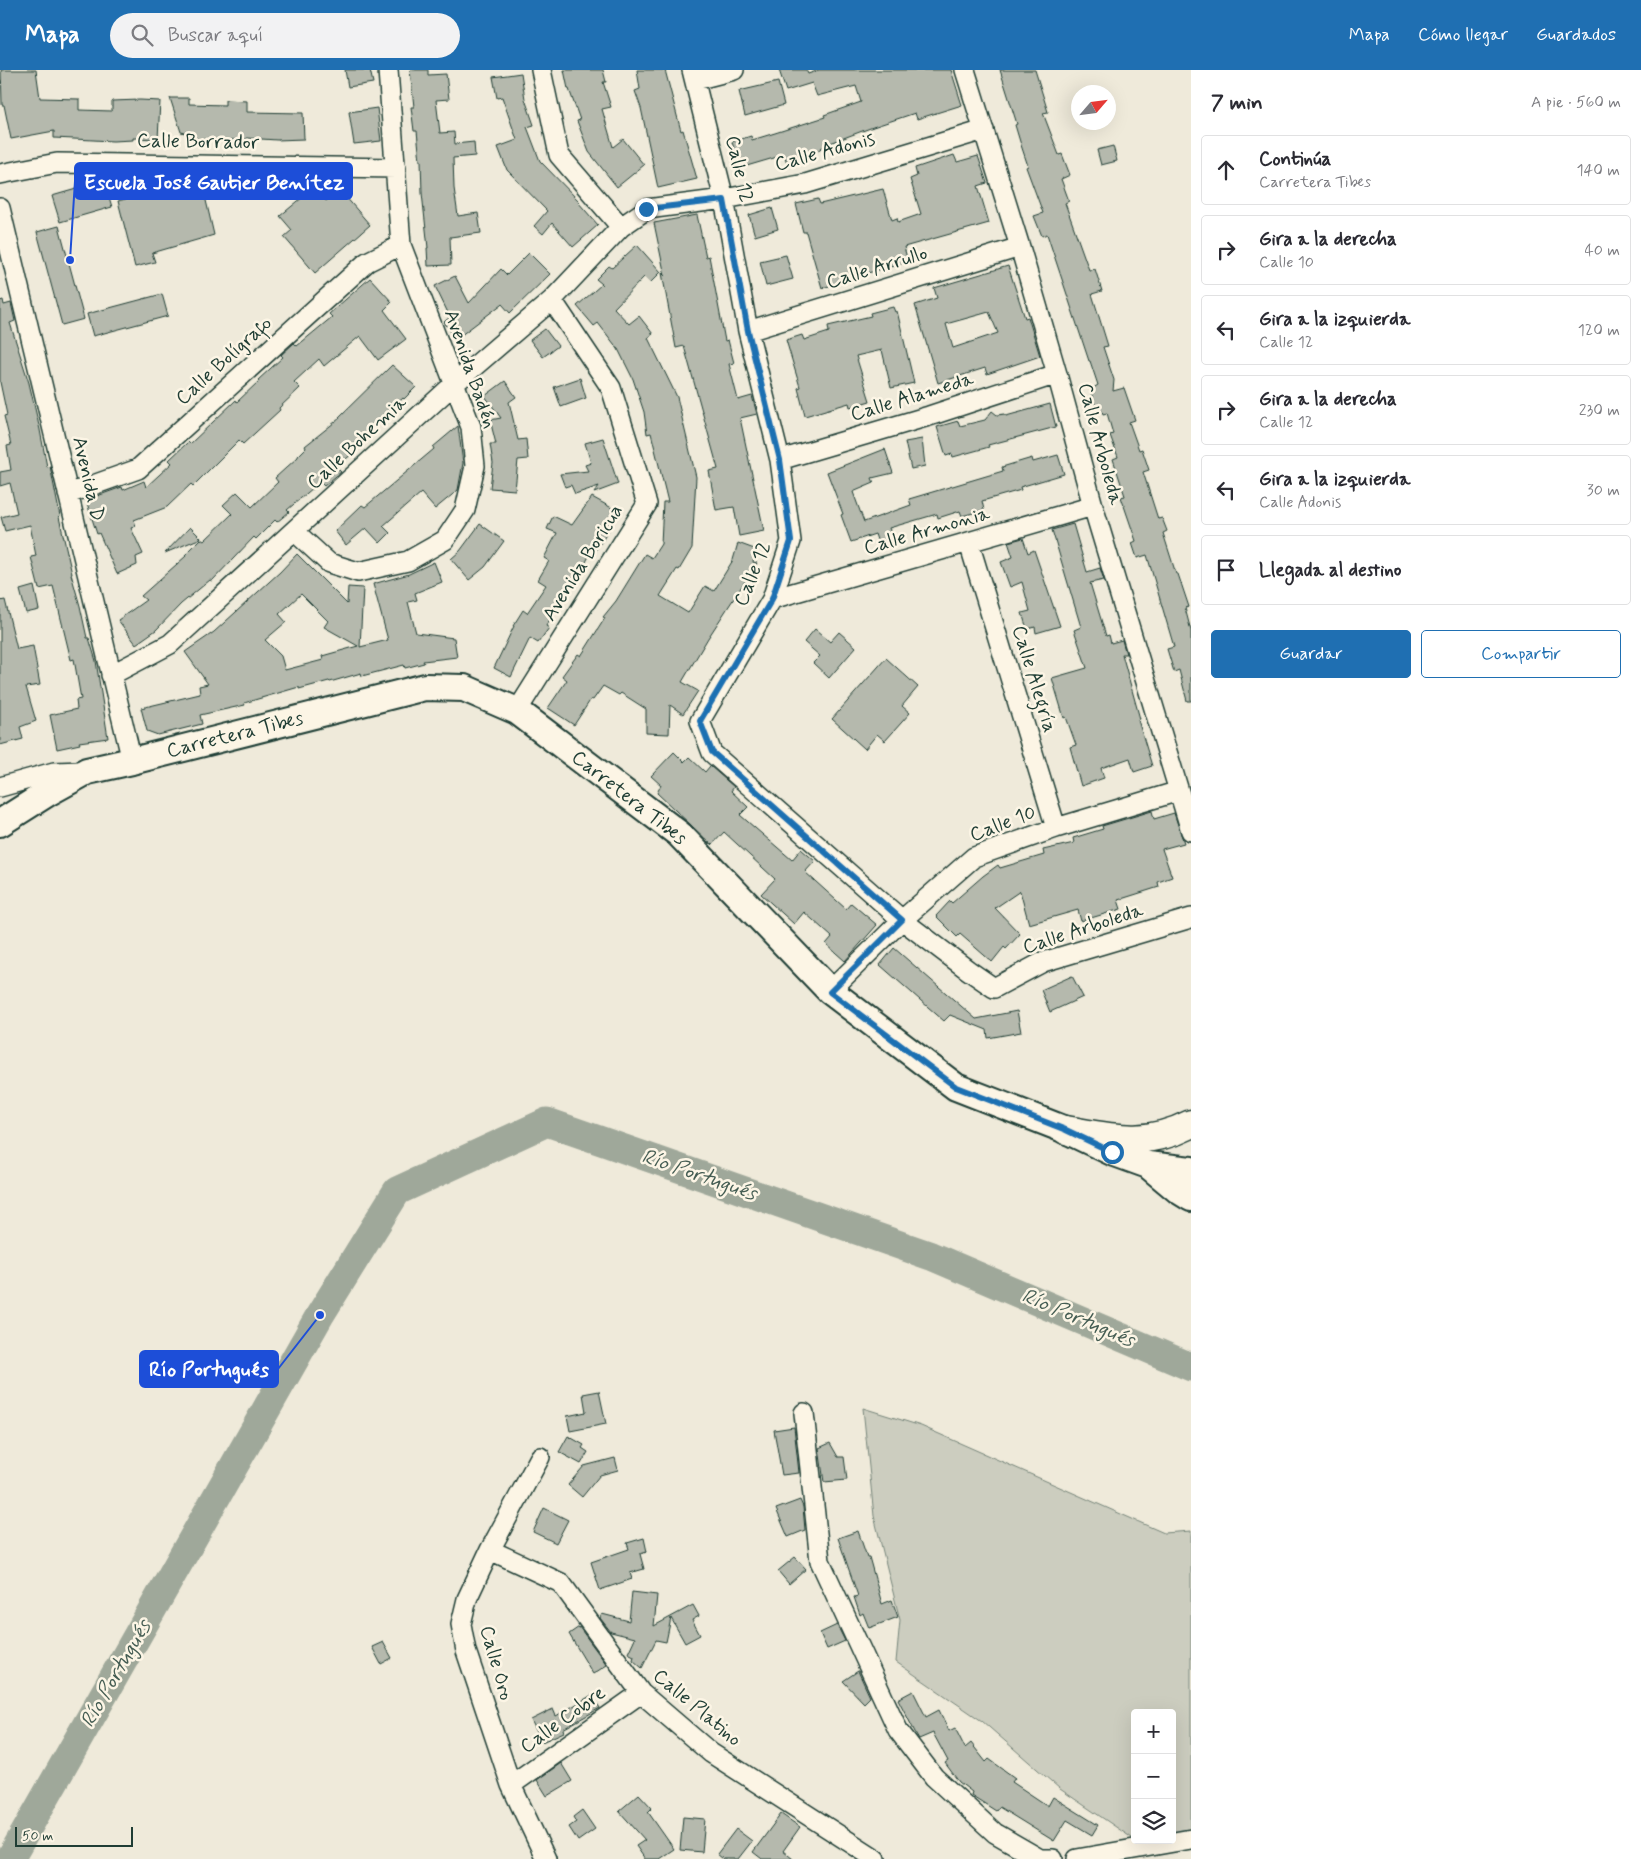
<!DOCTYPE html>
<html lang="es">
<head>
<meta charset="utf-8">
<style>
	:root { --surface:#fff; --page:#f2f2f3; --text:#2b2b33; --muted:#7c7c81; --line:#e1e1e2; --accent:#1f6fb2 }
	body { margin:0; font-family:Mynerve,sans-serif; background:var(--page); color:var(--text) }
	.controls { position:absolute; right:15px; bottom:15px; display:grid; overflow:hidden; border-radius:5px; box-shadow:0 5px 20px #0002 }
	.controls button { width:45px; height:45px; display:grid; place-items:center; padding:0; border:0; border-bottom:1px solid var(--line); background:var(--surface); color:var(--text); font:25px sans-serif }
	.compass { position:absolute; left:1071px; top:15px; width:45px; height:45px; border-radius:50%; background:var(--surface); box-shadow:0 5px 20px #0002; rotate:62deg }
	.scale { position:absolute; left:15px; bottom:12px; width:118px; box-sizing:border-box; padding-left:5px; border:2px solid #1f3d34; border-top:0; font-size:14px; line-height:18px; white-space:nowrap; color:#1f3d34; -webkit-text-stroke:4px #fcf5e5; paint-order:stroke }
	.stop { position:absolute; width:15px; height:15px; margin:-11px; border:4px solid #1f6fb2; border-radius:50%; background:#fff }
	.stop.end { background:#1f6fb2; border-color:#fff; box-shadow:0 1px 5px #0008 }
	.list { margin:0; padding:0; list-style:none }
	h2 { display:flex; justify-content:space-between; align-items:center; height:65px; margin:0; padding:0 20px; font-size:21px }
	h2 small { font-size:16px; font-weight:400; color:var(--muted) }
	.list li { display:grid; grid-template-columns:32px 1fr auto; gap:15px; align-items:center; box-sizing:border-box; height:70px; margin:0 10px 10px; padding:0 10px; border:1px solid var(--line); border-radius:5px }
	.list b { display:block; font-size:19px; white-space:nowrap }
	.list p { margin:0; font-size:16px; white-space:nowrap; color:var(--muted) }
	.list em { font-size:16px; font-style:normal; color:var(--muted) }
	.actions { display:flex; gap:10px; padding:15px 20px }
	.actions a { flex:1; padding:11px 0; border:1px solid var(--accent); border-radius:5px; text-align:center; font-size:18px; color:var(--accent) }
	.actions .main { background:var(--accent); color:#fff }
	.icon { flex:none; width:28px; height:28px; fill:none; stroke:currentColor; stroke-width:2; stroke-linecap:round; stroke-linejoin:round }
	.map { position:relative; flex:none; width:1191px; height:1789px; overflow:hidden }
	header { display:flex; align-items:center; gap:30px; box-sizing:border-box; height:70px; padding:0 25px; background:var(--accent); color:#fff }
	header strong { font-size:24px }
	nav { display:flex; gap:28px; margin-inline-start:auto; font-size:18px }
	.search { width:350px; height:45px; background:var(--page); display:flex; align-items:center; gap:12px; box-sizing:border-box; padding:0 18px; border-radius:28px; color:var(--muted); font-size:19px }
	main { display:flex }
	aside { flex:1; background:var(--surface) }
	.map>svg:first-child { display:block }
	.green { fill:#cccdbf; stroke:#76857a }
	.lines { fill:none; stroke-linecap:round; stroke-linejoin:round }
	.river { stroke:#9fa89a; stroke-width:29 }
	.building { fill:#b5b9ad; stroke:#1f3d34; fill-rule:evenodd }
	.street-casing { stroke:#1f3d34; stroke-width:22 }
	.secondary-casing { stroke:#1f3d34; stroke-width:30 }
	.highway-casing { stroke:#1f3d34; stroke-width:31 }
	.street { stroke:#fcf5e5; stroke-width:19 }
	.secondary { stroke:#fcf5e5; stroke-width:26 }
	.highway { stroke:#fcf5e5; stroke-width:28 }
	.route { stroke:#1f6fb2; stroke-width:6 }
	.labels { text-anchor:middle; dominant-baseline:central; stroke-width:5; stroke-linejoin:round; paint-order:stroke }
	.street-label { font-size:20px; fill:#1f3d34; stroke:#fcf5e5 }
	.water-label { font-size:21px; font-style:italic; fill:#455d53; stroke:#fcf5e5 }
	.leader { fill:none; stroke:#1d4ed8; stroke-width:2 }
	.callout-dot { fill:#1d4ed8; stroke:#fcf5e5; stroke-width:2 }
	.callout { fill:#1d4ed8; stroke:#1d4ed8; stroke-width:2 }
	.callout-label { font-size:21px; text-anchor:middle; font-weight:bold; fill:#fff }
</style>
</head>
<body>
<header>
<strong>Mapa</strong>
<div class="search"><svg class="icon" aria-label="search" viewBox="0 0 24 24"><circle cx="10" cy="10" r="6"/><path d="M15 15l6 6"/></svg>Buscar aquí</div>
<nav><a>Mapa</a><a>Cómo llegar</a><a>Guardados</a></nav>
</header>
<main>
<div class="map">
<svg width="1191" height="1789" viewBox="0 0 1191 1789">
	<rect width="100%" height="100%" fill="#efeada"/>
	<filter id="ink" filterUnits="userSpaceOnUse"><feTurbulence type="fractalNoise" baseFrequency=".02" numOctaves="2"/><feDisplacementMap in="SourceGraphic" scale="10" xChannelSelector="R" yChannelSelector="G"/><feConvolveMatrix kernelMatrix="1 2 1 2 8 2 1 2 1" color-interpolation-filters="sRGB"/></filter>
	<g filter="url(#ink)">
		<path class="green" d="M863,1338L921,1356L1164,1463L1191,1461V1764L1172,1768V1643H1135V1770L1060,1719L982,1651L896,1592L900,1550L874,1446Z"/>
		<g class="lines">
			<path class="river" d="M10,1789L320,1245L397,1121L547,1052L931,1186L1191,1297"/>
		</g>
		<path class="building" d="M1,0H36L40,28L79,29V40L112,41V31L140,30L160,31L158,69L133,68V70L113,71L54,68V61L11,69L4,35H2Z
			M345,0H370L373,13L348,17Z
			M410,0H428V5L446,4L449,29L436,30L440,63L454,62L455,74L474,72L475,86L453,88L454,118L458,146L478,143L481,163L450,167L451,195L428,196L427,178H428L422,123L421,90L420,91L417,61H414L411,37H414Z
			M564,0H603L606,12H603L611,37L602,39L613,77L623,69L644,95L617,117L589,82L577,51L580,50L569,19H568Z
			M637,0H665L681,61L683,60L697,109L658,118L641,38L635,21L640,19Z
			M779,0H806L808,4L819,0H951L962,35L917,49L915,43L873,57L825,75L811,86L788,95L784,85L740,98L732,72L751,66L752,70L775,63L825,47L824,45L861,32L856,16L817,26L812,13L786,21Z
			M1000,0H1035L1048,42L1043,43L1059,85L1062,84L1070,105L1061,109L1069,131L1065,133L1089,200L1095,199L1102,221L1092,224L1108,276L1103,277L1114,310L1113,321L1124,318L1135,350L1129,352L1139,380L1142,379L1149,400L1143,402L1158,449L1162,448L1167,461L1163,463L1176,504H1178L1189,537L1185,538L1191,561V631H1187L1179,600L1174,602L1167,579L1174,577L1147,485L1137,488L1132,473L1136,471L1121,427L1125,426L1113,389L1118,387L1110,365L1113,364L1107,343L1103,344L1102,341L1098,343L1090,320L1098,315L1090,291H1089L1047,164L1042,166L1034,146L1043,143L1026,97L1028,96L1021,75L1015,55L1017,54Z
			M521,3L525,29L534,55L527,57L540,91L579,131L578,132L598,155L573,177L552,153L543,164L534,156L547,141L507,100L498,77L517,70L502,27L497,28L493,7Z
			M778,12L784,35L745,46L739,21Z
			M170,28H189V34L225,35V30L247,31V42L303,43L304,69L277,70L246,68V70L194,69V65L181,62Z
			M377,38L381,71L354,74L349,42Z
			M1113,76L1117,91L1101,95L1097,80Z
			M954,85L957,92L978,86L987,113L978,116L989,153L904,177L908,192L842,210L843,212L822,218L806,162H803L796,134L818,129L820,134L883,119L892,150L897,148L898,152L921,144L910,109L917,106L915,98Z
			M201,109L214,165L152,183L155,192L135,197L118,131Z
			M104,111L112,137L60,152L52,126Z
			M315,117L326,131L339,119L370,155L315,203L284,167L292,160L280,146Z
			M772,138L778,159L755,166L749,145Z
			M697,145L706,187L709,186L725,271L728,270L734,293L729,294L738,330L752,326L757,344L740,348L764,461L739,466L734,437L716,440L709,401L718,399L684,276L676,278L662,203L665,206L654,153Z
			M59,156L84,249L62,255L37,162Z
			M637,175L661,202L650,213L644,207L614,238L629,254L639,246L653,264L648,268L677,327L696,407L692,478L679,500L677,499L660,526L688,543L705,516L714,521L733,490L738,473L757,480L753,492L757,493L708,568L682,612L698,621L683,644L670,635L669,664L646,663V639L621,623L619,625L603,616L593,630L591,629L574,655L548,638L567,610L562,606L578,584L581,586L605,548L603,547L616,531L645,484L652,488L661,474L663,432H668L651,363L647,364L644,342L633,309L618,279L598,253L594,256L577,236L602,214L596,209L609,196L612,198Z
			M529,183L550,204L510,243L502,234L456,269L444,252L450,247L435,216L455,206L469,233L501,199L507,205Z
			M786,185L793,209L766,216L760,191Z
			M1008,196L1025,248L1028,247L1040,286L987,304L985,298L938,313L915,235L937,228L934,218ZM989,242L998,263L953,278L946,254Z
			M370,208L392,232L384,240L406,269L378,290L360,266L324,296L319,289L294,312L300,318L279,338L280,340L243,374L239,370L193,416L191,414L167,437L134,450L136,456L131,458L143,484L136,487L137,495L117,504L99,463L97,464L86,430L122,417L123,420L144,411L146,417L172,393L169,390L188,372L190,374L236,330L237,332L259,311L258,310L283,287L281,285L294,273L297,276L332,247L329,244Z
			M162,224L168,246L93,266L87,244Z
			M3,230L4,235L11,233L15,251L10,253L29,313L40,360L47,397L50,396L60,446L59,447L72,504H71L80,536L87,568H89L96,591L108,668L79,672L80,674L57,679L50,645L77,639L76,630L81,629L74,589L71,590L53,516L39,519L31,487L36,486L30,455L5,461L1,447L17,443L10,413L0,416V402L11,400L7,376L11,375L4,346L7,345L0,312V231Z
			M893,237L895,242L897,241L914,313L891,318L882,280L856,286L870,331L850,337L849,333L805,346L798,318L800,317L786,270L802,265L804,270L829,262L828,256L871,246L870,243Z
			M545,259L558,276L543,287L530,270Z
			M392,295L416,317L404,329L403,328L353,375L357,380L336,397L341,402L324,416L320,412L287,440L289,442L277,452L275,450L256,469L254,467L212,511L210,510L181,534L156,560L136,574L118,550L146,530L141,526L186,486L185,485L201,469L204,471L232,444L223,435L237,422L252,437L278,412L275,408L298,387V386L306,378L305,376L340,348L339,347Z
			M580,308L586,328L561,337L554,317Z
			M505,311L516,327L509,332L518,370L526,369L528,389L518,390L515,420L490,418L493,393L490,374H496L490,350L501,348L485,326Z
			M1050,334L1056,357L988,375L989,377L953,387L952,384L946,386L937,357L958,351L960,356L985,350L992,341L997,345L1005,344L1006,346Z
			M458,356L463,393L458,420L435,439L421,423L383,456L390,463L380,473L366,458L346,475L335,461L362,435L365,437L434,379L433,377Z
			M603,368L618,414L594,423L599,416L575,424L571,415L565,417L560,404L588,401L585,395L591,393L585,373Z
			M922,369L925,396L911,399L905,372Z
			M885,379L893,403L872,408L874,413L853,422L864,452L911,435L909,429L1003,401L1002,397L1032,388L1033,392L1058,385L1064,404L1020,417L1021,420L982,431L984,440L962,446L960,441L938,448L937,444L889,458L894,470L879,476L875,464L851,472L841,445L843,444L827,402Z
			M592,427L619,442L611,457L592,486L590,484L579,506L577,505L546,556L549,558L538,573L530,568L511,607L494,598L514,556H513L523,540L527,543L546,515L538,510L549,491L544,488L557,463L547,459L553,446L572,455Z
			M480,454L504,471L485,497L469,510L451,489L460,481Z
			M1073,454L1087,502L1100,498L1104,510L1090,513L1106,566L1109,565L1111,573L1122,570L1126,584H1122L1140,649L1138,650L1152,696L1134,702L1130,688L1101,698L1104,708L1081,716L1070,677L1076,675L1066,647L1064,648L1052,608L1087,598L1074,560L1081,557L1052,460Z
			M190,457L201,468L165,483Z
			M1023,468L1028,483L1034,480L1060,556L1036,563L1035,557L1027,559L1022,543L1030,541L1022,512L1010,517L1001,492L1013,487L1008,472Z
			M297,484L347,534L348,517L363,518L360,577L388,570L373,514L409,504L434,492L442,512L415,523L417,530L408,532L416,563L454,568L457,587L423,591L424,593L405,598L404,595L362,606L361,603L330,612L329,611L299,619V617L244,633L245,635L200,645L202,654L158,665L147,661L141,638L200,624L199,616L208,614L185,582L214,562L280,502ZM301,524L328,551L324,557L358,576L322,586L323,590L285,600L281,586L265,570L286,552L279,544Z
			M34,516L39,540L26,543L20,520Z
			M5,530L17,579L33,576L40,615L26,617L36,651L20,657L23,669L0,675V531Z
			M815,559L830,572L839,562L856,577L829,608L813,593L820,586L804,572Z
			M886,588L918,617L902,636L910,643L885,671L877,664L865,679L832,649Z
			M674,682L684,692L689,687L705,702L710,696L734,717L731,721L748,737L740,745L792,790L801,779L815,791L805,802L846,839L851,833L877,855L845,891L826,874L832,867L804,842L794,854L761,824L775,809L750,786L724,762L712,775L657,723L661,715L651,706Z
			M1152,741L1154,749L1174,743L1184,773L1162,779L1172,807L1158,812L1159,817L1118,830L1121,839L1081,851L1078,840L1029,854L1020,821L995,838L1020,864L1006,879L1004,877L992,892L960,864L957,867L936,846L950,831L952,833L983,806L998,795L1000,798L1044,785L1043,780L1074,773L1073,768L1103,759L1102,756Z
			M894,878L976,949L1017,941L1021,962L988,968L987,960L950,945L944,951L880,895Z
			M1072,906L1083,927L1050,942L1041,920Z
			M599,1321L606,1354L570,1361L567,1346L586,1342L583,1324Z
			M794,1357L799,1403L782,1405L774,1360Z
			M568,1366L584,1375L582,1378L588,1382L581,1394L559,1382Z
			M830,1373L838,1387H844L847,1410L824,1412L819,1378Z
			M615,1388L618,1400L600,1405L582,1427L568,1415L584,1396Z
			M800,1430L803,1437L805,1460L788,1467L776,1439Z
			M544,1438L568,1450L556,1473L533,1462Z
			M858,1461L867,1487H869L882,1534L892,1530L898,1547L869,1558L863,1543L860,1545L854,1527L858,1526L838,1468Z
			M644,1468L647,1482L640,1484L644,1499L630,1503L632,1509L600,1520L591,1492L629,1479L627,1473Z
			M795,1487L806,1499L789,1514L778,1501Z
			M632,1522L657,1525L654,1556L693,1535L699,1546L692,1550L700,1565L685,1573L671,1548L666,1572L656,1570L642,1598L633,1590L634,1586L628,1583L635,1568L611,1562L600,1548L602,1544L629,1551Z
			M837,1555L845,1571L827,1579L820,1563Z
			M579,1557L607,1595L593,1604L569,1564Z
			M383,1572L392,1588L381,1594L372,1577Z
			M858,1601L870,1627L864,1633L843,1611Z
			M913,1621L926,1647L939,1640L949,1661L955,1658L965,1678L971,1673L986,1692L989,1689L1015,1708L1012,1712L1048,1736L1053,1727L1098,1755L1092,1765L1067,1750L1054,1771L999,1737L996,1741L971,1725L972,1722L959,1712L945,1693L948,1691L933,1663L919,1669L916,1664L898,1629Z
			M592,1625L600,1638L563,1659L564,1662L542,1672L531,1650L553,1639L556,1646Z
			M561,1693L572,1711L547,1726L537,1710Z
			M639,1724L652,1738L648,1742L674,1779L659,1789H645L636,1776L645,1770L619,1741Z
			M582,1740L595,1759L578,1771L569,1757L576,1752L573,1747Z
			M781,1744L800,1757L783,1781L793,1789H762L753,1782Z
			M683,1747L705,1749L702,1782L680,1780Z
			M736,1759L752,1771L738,1789H723L717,1784Z"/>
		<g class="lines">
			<defs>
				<path id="street" d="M541,0L559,85L621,157
					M692,0L724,129L748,261L780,390L791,471L772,529L700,651L712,683L902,850L968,900L994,918L1043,892L1191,848
					M965,0L1020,177L1057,304L1093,436L1191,761
					M695,10L734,0
					M0,104L57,93L396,98
					M0,138L132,691
					M748,261L1020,177
					M780,390L929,346L1057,304
					M68,424L138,399L367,192L401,175
					M294,461L329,493L358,502L408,491L445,470L465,440L475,396L471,357L401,175L388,0
					M969,473L1056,758
					M772,529L1093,436
					M111,605L170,574L454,314L552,230L621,157L647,139L724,129L805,114L984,60
					M517,641L647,434L611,318L552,230
					M0,717L54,702L83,701
					M830,921L902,850L974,787L1056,758L1179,721
					M804,1343L820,1491L898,1660L934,1707L995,1763L1040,1789H1053
					M540,1387L490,1480L467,1529L461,1554L466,1581L511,1715L546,1789
					M490,1480L561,1513L641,1623L711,1683L876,1789
					M511,1715L641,1623
					M1077,1789L1191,1769"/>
				<path id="secondary" d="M0,753L49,722L87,701L132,691L425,617L464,618L517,641L679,764L830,921L956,1017L1066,1060L1112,1082L1148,1095L1191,1100
					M1148,1095L1178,1120L1191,1128"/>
				<path id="highway" d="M1066,1060C1113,1068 1146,1077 1191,1054"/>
			</defs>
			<use href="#street" class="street-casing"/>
			<use href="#secondary" class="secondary-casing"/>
			<use href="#highway" class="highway-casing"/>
			<use href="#street" class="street"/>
			<use href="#secondary" class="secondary"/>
			<use href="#highway" class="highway"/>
		</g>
	</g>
	<g class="lines" filter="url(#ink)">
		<path class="route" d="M646,139L724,130L748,261L780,390L791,471L772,529L700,651L712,682L902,850L830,922L956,1017L1066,1060L1112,1082"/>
	</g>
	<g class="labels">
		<g class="street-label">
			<text transform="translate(198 72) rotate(1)">Calle Borrador</text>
			<text transform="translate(825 82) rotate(-15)">Calle Adonis</text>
			<text transform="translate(739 99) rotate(77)">Calle 12</text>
			<text transform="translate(877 198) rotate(-17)">Calle Arrullo</text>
			<text transform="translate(224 291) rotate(-42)">Calle Bolígrafo</text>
			<text transform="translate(470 299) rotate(71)">Avenida Badén</text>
			<text transform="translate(912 327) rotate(-17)">Calle Alameda</text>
			<text transform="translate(357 373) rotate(-43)">Calle Bohemia</text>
			<text transform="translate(1100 374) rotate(75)">Calle Arboleda</text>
			<text transform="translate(88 409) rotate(77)">Avenida D</text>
			<text transform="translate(927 461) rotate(-16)">Calle Armonia</text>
			<text transform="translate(583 493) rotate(-58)">Avenida Boricua</text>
			<text transform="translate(753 504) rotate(-68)">Calle 12</text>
			<text transform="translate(1034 609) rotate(73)">Calle Alegría</text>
			<text transform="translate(235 665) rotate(-14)">Carretera Tibes</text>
			<text transform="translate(629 728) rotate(38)">Carretera Tibes</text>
			<text transform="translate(1003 754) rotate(-21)">Calle 10</text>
			<text transform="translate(1083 859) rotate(-18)">Calle Arboleda</text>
			<text transform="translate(496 1593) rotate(74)">Calle Oro</text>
			<text transform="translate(697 1638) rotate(40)">Calle Platino</text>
			<text transform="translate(563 1650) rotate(-36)">Calle Cobre</text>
		</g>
		<g class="water-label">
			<text transform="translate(699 1105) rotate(19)">Río Portugués</text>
			<text transform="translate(1078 1248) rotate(23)">Río Portugués</text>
			<text transform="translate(116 1604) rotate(-60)">Río Portugués</text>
		</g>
	</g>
	<path class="leader" d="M70 190L75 111M320 1245L278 1299"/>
	<g class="callout-dot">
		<circle cx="70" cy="190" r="5"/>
		<circle cx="320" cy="1245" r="5"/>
	</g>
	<g class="callout">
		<rect x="75" y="93" width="277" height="36" rx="5"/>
		<rect x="140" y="1281" width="138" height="36" rx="5"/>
	</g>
	<g class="callout-label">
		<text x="214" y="119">Escuela José Gautier Benítez</text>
		<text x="209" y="1306">Río Portugués</text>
	</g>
</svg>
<div class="controls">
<button>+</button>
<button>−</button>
<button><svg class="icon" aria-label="layers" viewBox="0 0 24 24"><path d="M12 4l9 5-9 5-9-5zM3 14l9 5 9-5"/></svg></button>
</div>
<svg class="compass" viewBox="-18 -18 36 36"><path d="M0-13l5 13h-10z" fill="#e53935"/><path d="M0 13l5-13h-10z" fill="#7c7c81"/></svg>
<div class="scale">50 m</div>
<div class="stop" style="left:1112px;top:1082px"></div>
<div class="stop end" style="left:646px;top:139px"></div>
</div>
<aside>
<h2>7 min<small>A pie · 560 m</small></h2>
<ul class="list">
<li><svg class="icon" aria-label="ahead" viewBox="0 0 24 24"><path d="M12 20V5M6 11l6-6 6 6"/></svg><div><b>Continúa</b><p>Carretera Tibes</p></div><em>140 m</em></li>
<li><svg class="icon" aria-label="right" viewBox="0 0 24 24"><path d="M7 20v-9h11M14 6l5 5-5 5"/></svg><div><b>Gira a la derecha</b><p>Calle 10</p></div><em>40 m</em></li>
<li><svg class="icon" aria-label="left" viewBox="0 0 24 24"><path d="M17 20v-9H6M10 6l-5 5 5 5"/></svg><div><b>Gira a la izquierda</b><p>Calle 12</p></div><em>120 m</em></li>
<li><svg class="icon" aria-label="right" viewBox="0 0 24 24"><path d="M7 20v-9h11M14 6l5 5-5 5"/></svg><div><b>Gira a la derecha</b><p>Calle 12</p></div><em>230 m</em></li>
<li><svg class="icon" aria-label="left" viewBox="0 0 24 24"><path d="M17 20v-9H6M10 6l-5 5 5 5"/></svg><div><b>Gira a la izquierda</b><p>Calle Adonis</p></div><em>30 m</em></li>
<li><svg class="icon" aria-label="arrive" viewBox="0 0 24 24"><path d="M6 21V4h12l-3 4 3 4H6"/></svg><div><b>Llegada al destino</b></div></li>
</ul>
<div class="actions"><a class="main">Guardar</a><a>Compartir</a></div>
</aside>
</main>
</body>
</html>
